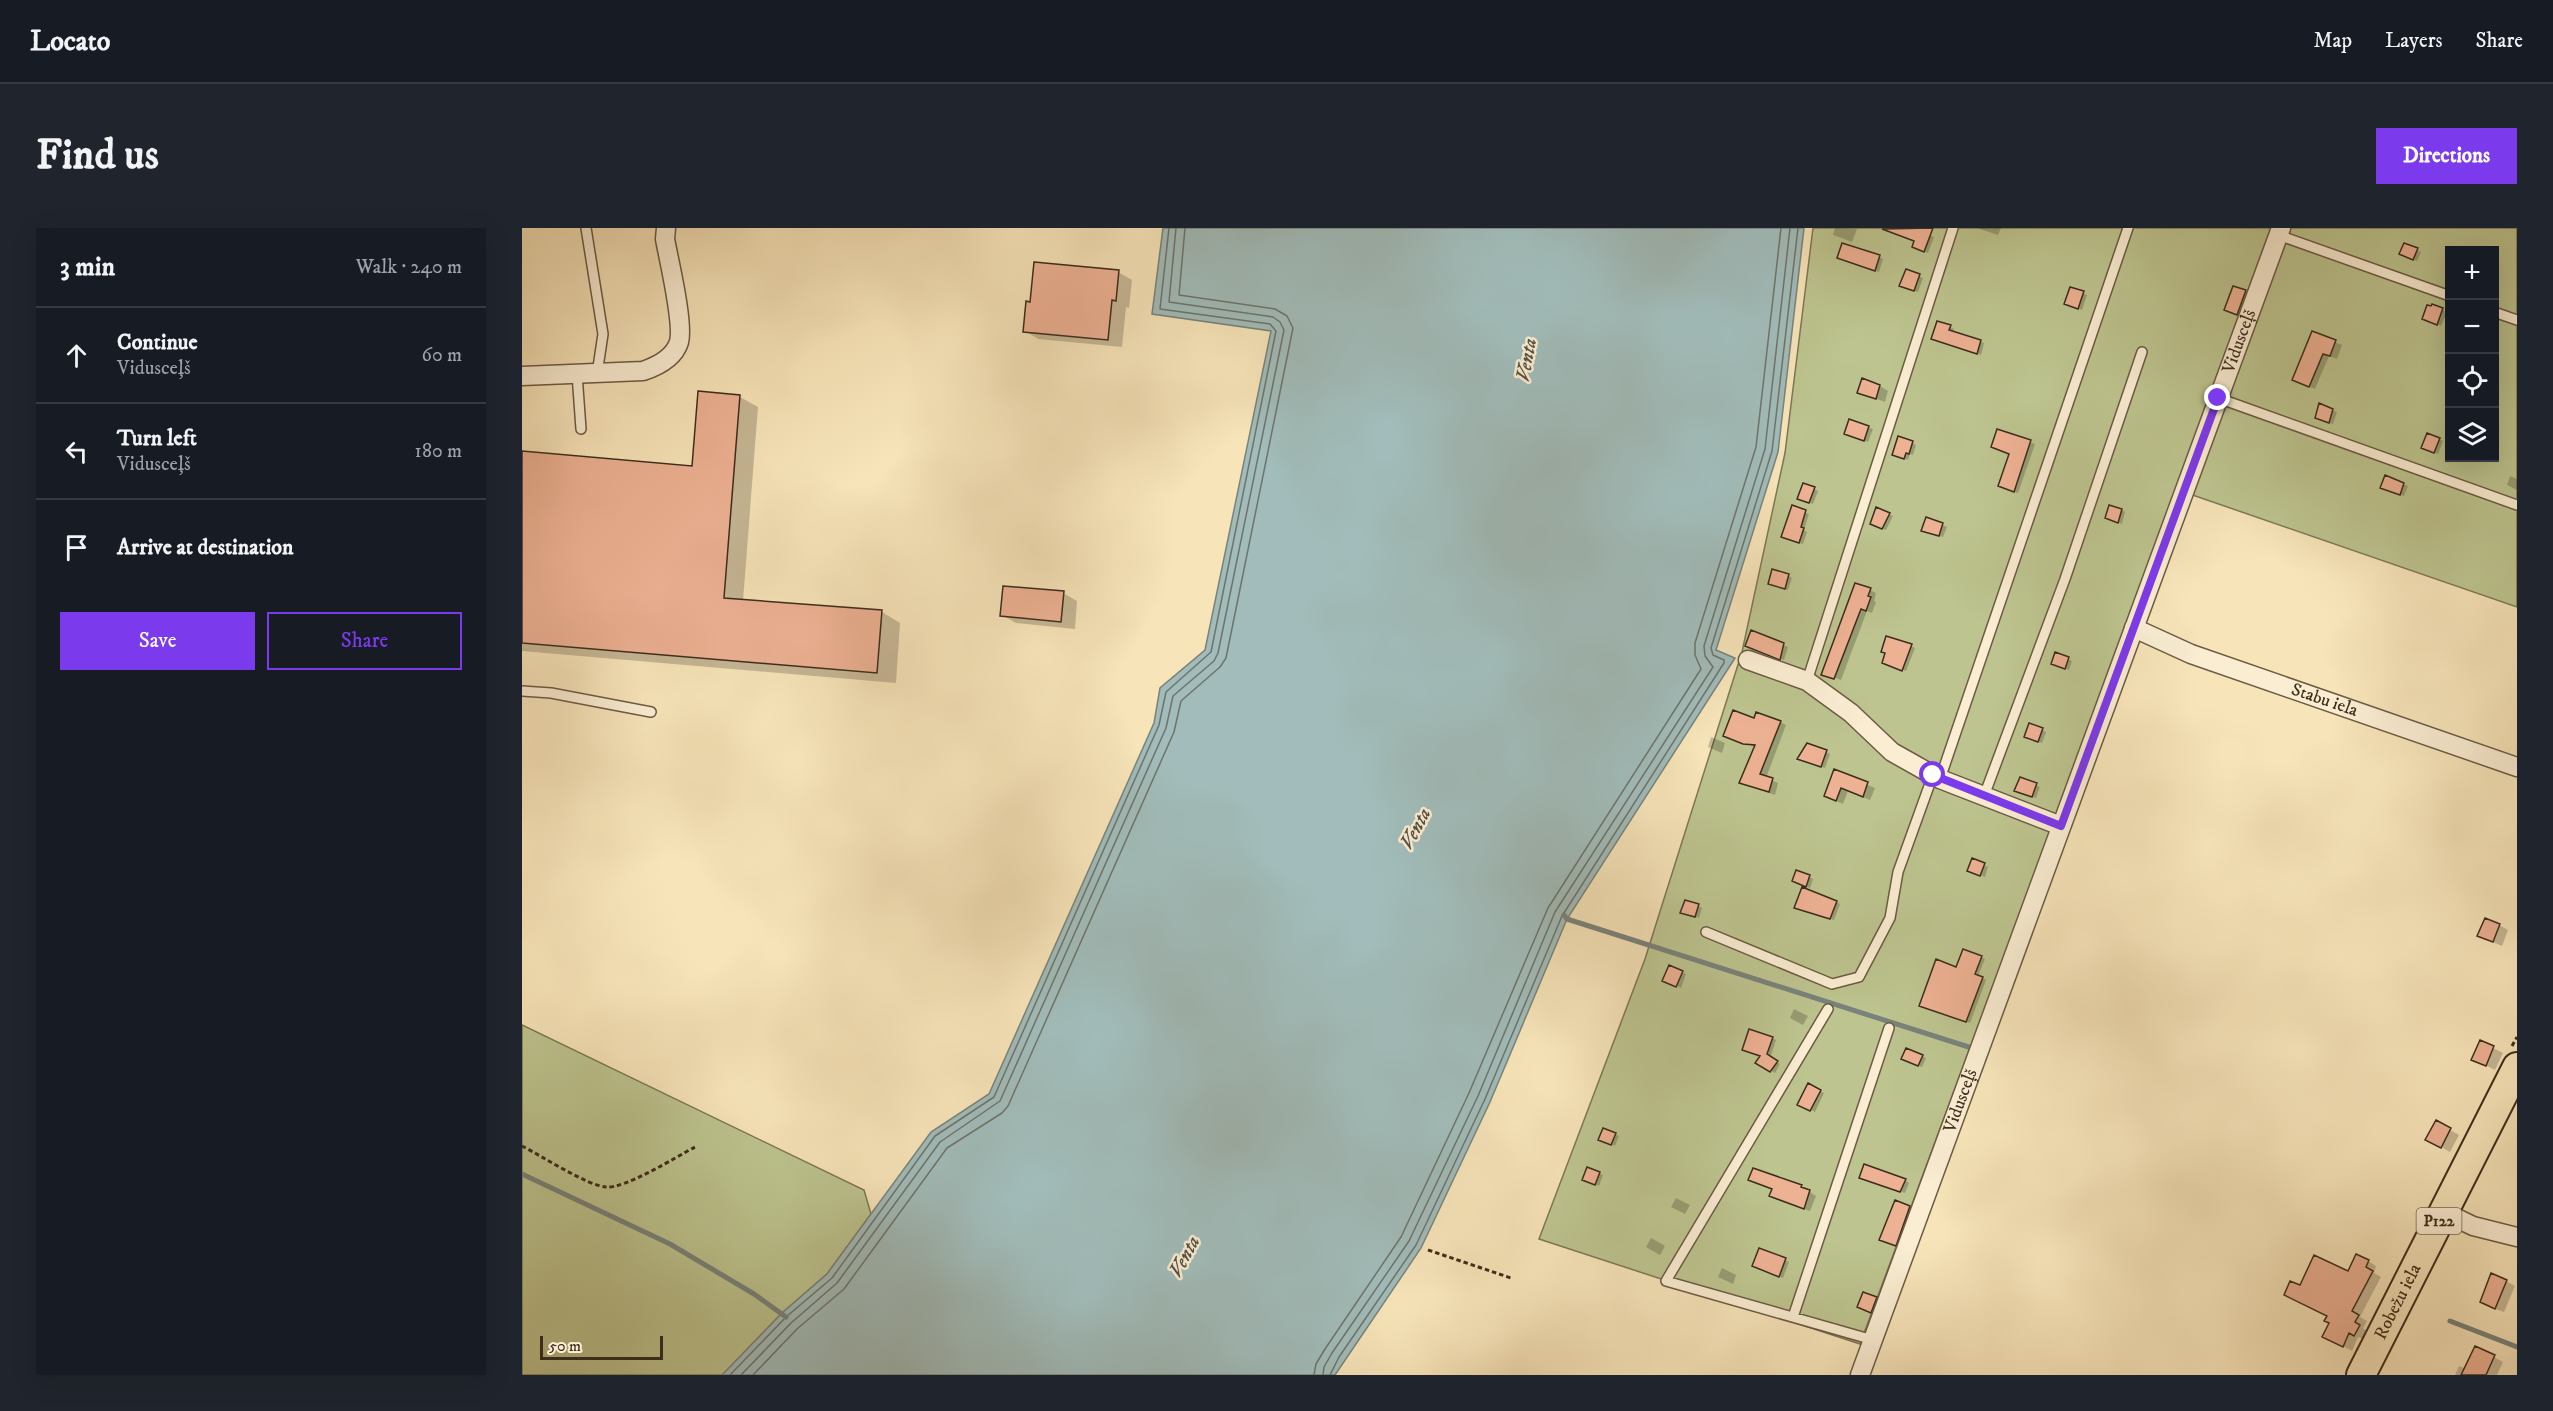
<!DOCTYPE html>
<html lang="en">
<head>
<meta charset="utf-8">
<style>
	:root { --surface:#171b24; --page:#20242c; --text:#f1f3f6; --muted:#9ea1a6; --line:#363941; --accent:#7c3aed }
	body { margin:0; font-family:"IM FELL DW Pica",serif; background:var(--page); color:var(--text) }
	.controls { position:absolute; right:18px; top:18px; display:grid; overflow:hidden; border-radius:0px; box-shadow:0 6px 24px #0002 }
	.controls button { width:54px; height:54px; display:grid; place-items:center; padding:0; border:0; border-bottom:2px solid var(--line); background:var(--surface); color:var(--text); font:30px sans-serif }
	.scale { position:absolute; left:18px; bottom:15px; width:123px; box-sizing:border-box; padding-left:6px; border:3px solid #3c2d1c; border-top:0; font-size:16px; line-height:21px; white-space:nowrap; color:#3c2d1c; -webkit-text-stroke:4px #faedd2; paint-order:stroke }
	.stop { position:absolute; width:18px; height:18px; margin:-14px; border:4px solid #7c3aed; border-radius:50%; background:#fff }
	.stop.end { background:#7c3aed; border-color:#fff; box-shadow:0 2px 6px #0008 }
	.list { margin:0; padding:0; list-style:none }
	h2 { display:flex; justify-content:space-between; align-items:center; height:78px; margin:0; padding:0 24px; font-size:26px }
	h2 small { font-size:20px; font-weight:400; color:var(--muted) }
	.list li { display:grid; grid-template-columns:39px 1fr auto; gap:18px; align-items:center; box-sizing:border-box; height:96px; padding:0 24px; border-top:2px solid var(--line) }
	.list b { display:block; font-size:22px; white-space:nowrap }
	.list p { margin:0; font-size:20px; white-space:nowrap; color:var(--muted) }
	.list em { font-size:20px; font-style:normal; color:var(--muted) }
	.actions { display:flex; gap:12px; padding:18px 24px }
	.actions a { flex:1; padding:14px 0; border:2px solid var(--accent); border-radius:0px; text-align:center; font-size:21px; color:var(--accent) }
	.actions .main { background:var(--accent); color:#fff }
	.icon { flex:none; width:33px; height:33px; fill:none; stroke:currentColor; stroke-width:2; stroke-linecap:round; stroke-linejoin:round }
	.map { position:relative; flex:none; width:1995px; height:1147px; overflow:hidden; border-radius:0px }
	header { display:flex; align-items:center; gap:36px; box-sizing:border-box; height:84px; padding:0 30px; background:var(--surface); border-bottom:2px solid var(--line) }
	header strong { font-size:28px }
	nav { display:flex; gap:33px; margin-inline-start:auto; font-size:21px }
	.intro { display:flex; align-items:center; justify-content:space-between; box-sizing:border-box; height:144px; padding:0 36px }
	h1 { margin:0; font-size:42px }
	.button { padding:15px 27px; border-radius:0px; background:var(--accent); color:#fff; font-size:21px; font-weight:700 }
	main { display:flex; gap:36px; padding:0 36px }
	aside { flex:1; background:var(--surface); border-radius:0px; box-shadow:0 6px 24px #0002 }
	.map>svg:first-child { display:block }
	.green { fill:#bdc48f; stroke:#7c7856; stroke-width:1.5; fill-rule:evenodd }
	.water { fill:#a1bcba; stroke:#79837b; stroke-width:1.5 }
	.shadow { fill:#0003 }
	.lines { fill:none; stroke-linecap:round; stroke-linejoin:round }
	.shore { stroke:#6e746b; stroke-width:1.5 }
	.stream { stroke:#79837b; stroke-width:5 }
	.building { fill:#edb193; stroke:#3c2d1c; stroke-width:1.5 }
	.lane-casing { stroke:#6b5b43; stroke-width:12 }
	.street-casing { stroke:#6b5b43; stroke-width:21 }
	.primary-casing { stroke:#3c2d1c; stroke-width:32 }
	.path { stroke:#3c2d1c; stroke-width:3; stroke-dasharray:4.5 3; stroke-linecap:butt }
	.lane { stroke:#faedd2; stroke-width:9 }
	.street { stroke:#faedd2; stroke-width:18 }
	.primary { stroke:#f7e4b9; stroke-width:28 }
	.route { stroke:#7c3aed; stroke-width:8 }
	.labels { text-anchor:middle; dominant-baseline:central; stroke-width:5; stroke-linejoin:round; paint-order:stroke }
	.shield { fill:#faedd2; stroke:#756753; stroke-width:1.5 }
	.shield-label { font-size:16px; font-weight:bold; fill:#3c2d1c }
	.street-label { font-size:18px; fill:#3c2d1c; stroke:#faedd2 }
	.water-label { font-size:20px; font-style:italic; fill:#555144; stroke:#faedd2 }
</style>
</head>
<body>
<header>
<strong>Locato</strong>
<nav><a>Map</a><a>Layers</a><a>Share</a></nav>
</header>
<div class="intro"><h1>Find us</h1><a class="button">Directions</a></div>
<main>
<aside>
<h2>3 min<small>Walk · 240 m</small></h2>
<ul class="list">
<li><svg class="icon" aria-label="ahead" viewBox="0 0 24 24"><path d="M12 20V5M6 11l6-6 6 6"/></svg><div><b>Continue</b><p>Vidusceļš</p></div><em>60 m</em></li>
<li><svg class="icon" aria-label="left" viewBox="0 0 24 24"><path d="M17 20v-9H6M10 6l-5 5 5 5"/></svg><div><b>Turn left</b><p>Vidusceļš</p></div><em>180 m</em></li>
<li><svg class="icon" aria-label="arrive" viewBox="0 0 24 24"><path d="M6 21V4h12l-3 4 3 4H6"/></svg><div><b>Arrive at destination</b></div></li>
</ul>
<div class="actions"><a class="main">Save</a><a>Share</a></div>
</aside>
<div class="map">
<svg width="1995" height="1147" viewBox="0 0 1995 1147">
	<rect width="100%" height="100%" fill="#f7e4b9"/>
	<filter id="stains"><feTurbulence type="fractalNoise" baseFrequency=".00333" numOctaves="4"/><feColorMatrix values="0 0 0 0 .2 0 0 0 0 .09 0 0 0 0 .02 0 0 0 .5 -.17"/></filter>
	<radialGradient id="worn" r=".72"><stop offset=".6" stop-color="#630" stop-opacity="0"/><stop offset="1" stop-color="#630" stop-opacity=".3"/></radialGradient>
	<path class="green" d="M1291,0H1995V379L1656,262L1338,1116L1017,1011L1123,731L1220,424L1263,225ZM1928,22H1972V230H1928Z
		M0,797L342,962L349,986L305,1046L260,1085L201,1147H0Z"/>
	<path class="water" d="M641,0H1282L1256,224L1194,422L1213,430L1045,691L968,874L899,1020L813,1147H200L260,1085L305,1046L409,904L467,866L632,495L638,460L683,422L749,103L630,86Z"/>
	<path class="shadow" d="M1313,0L1335,1L1330,14L1311,7Z
		M1374,0H1389L1412,9L1406,25L1396,21L1394,13L1372,4Z
		M1455,0H1479L1476,7Z
		M1895,22L1899,24L1895,33L1882,28Z
		M1357,29L1361,31L1357,44L1321,32Z
		M1384,43L1401,50L1396,64L1383,59Z
		M596,44L610,52L607,80L604,79L600,119L516,111L503,103L509,75Z
		M1712,60L1732,69L1724,91L1704,81Z
		M1561,65L1565,67L1560,82L1547,78Z
		M1911,78L1925,84L1919,98L1905,92Z
		M1428,99L1432,101L1431,104L1462,115L1459,127L1415,112Z
		M1791,105L1820,117L1815,131L1807,128L1793,161L1778,155Z
		M1358,158L1366,163L1363,174L1337,164Z
		M218,169L236,179L221,373L360,384L378,395L374,455L0,423V224L171,239Z
		M1798,177L1815,184L1811,196L1798,192Z
		M1328,193L1351,201L1346,214L1327,207Z
		M1476,203L1513,216L1496,265L1481,260L1488,226Z
		M1917,211L1921,213L1916,226L1905,222Z
		M1390,215L1394,217L1391,227L1388,226L1386,232L1376,228Z
		M1988,248L1995,251V262L1985,257Z
		M1864,249L1886,258L1882,268L1864,262Z
		M1292,261L1296,263L1291,276L1277,271Z
		M1270,279L1287,286L1282,302L1285,304L1281,316L1264,311Z
		M1355,281L1371,288L1364,302L1354,298Z
		M1600,282L1603,284L1600,296L1588,292Z
		M1405,291L1425,299L1421,309L1405,304Z
		M1266,347L1270,350L1266,362L1251,357Z
		M1348,362L1354,365L1352,373L1354,374L1350,385L1345,383L1319,452L1306,447Z
		M541,365L555,373L553,401L494,395L480,387Z
		M1230,404L1266,419L1262,432L1229,420Z
		M1389,418L1393,420L1384,443L1366,436Z
		M1534,426L1550,433L1547,442L1534,437Z
		M1233,492L1258,494L1264,497L1244,550L1256,555L1253,567L1219,555L1234,519L1209,511Z
		M1520,502L1524,504L1520,515L1508,511Z
		M1189,509L1203,515L1200,525L1186,519Z
		M1304,524L1308,526L1303,540L1281,532Z
		M1313,543L1353,560L1348,572L1326,563L1321,576L1303,568Z
		M1498,551L1518,559L1514,570L1498,564Z
		M1450,632L1466,639L1463,649L1451,645Z
		M1275,643L1291,651L1288,660L1275,654Z
		M1164,673L1180,680L1177,690L1164,686Z
		M1315,674L1318,676L1312,692L1278,681Z
		M1977,697L1986,702L1980,718L1957,708Z
		M1459,729L1463,731L1456,748L1464,752L1448,795L1403,780L1435,740Z
		M1160,744L1164,746L1159,760L1146,754Z
		M1272,781L1286,788L1281,797L1268,790Z
		M1250,810L1254,812L1248,830L1258,836L1253,845L1235,834Z
		M1959,814L1981,825L1973,842L1951,831Z
		M1400,828L1404,830L1400,839L1385,833Z
		M1287,857L1302,865L1293,884L1277,876Z
		M1914,894L1937,907L1928,924L1905,911Z
		M1093,906L1097,908L1093,918L1082,914Z
		M1077,945L1081,947L1077,958L1065,953Z
		M1228,951L1279,958L1294,968L1288,983L1256,971L1251,961Z
		M1343,951L1383,952L1387,955L1383,965Z
		M1154,970L1168,977L1163,986L1149,979Z
		M1387,980L1391,982L1378,1019L1363,1013Z
		M1129,1010L1143,1018L1138,1027L1124,1019Z
		M1238,1022L1267,1034L1261,1050L1236,1040Z
		M1846,1033L1854,1038L1852,1045L1859,1049L1838,1089L1845,1093L1841,1100L1845,1103L1841,1111L1836,1109L1830,1123L1802,1108L1809,1095L1807,1088L1778,1059L1827,1045Z
		M1200,1040L1214,1047L1211,1056L1196,1049Z
		M1984,1053L1993,1058L1982,1084L1968,1079Z
		M1354,1070L1363,1075L1358,1089L1337,1079Z
		M1972,1129L1981,1134L1975,1147H1933L1937,1138L1944,1141Z"/>
	<g class="lines">
		<path class="shore" d="M208,1147L264,1089L310,1050L413,908L472,869L637,497L644,464L689,424L754,103L748,96L638,81L647,0
			M219,1147L269,1095L315,1055L418,914L478,873L644,500L651,468L692,433L696,425L762,102L758,94L751,89L647,74L654,0
			M231,1147L275,1101L322,1061L425,920L480,885L486,878L652,504L659,473L698,439L704,430L771,100L765,88L753,81L657,67L663,0
			M792,1147L794,1136L803,1121L879,1009L947,865L1026,680L1179,441L1173,427V415L1234,219L1259,0
			M801,1147L802,1139L810,1125L887,1013L956,868L1033,684L1191,439L1183,428L1182,418L1243,221L1268,0
			M808,1147L817,1129L894,1017L963,871L1040,688L1202,435V432L1191,427L1189,420L1250,223L1276,0"/>
		<path class="stream" d="M1042,687L1045,691L1453,821
			M0,946L148,1016L232,1066L264,1089
			M1928,1093L1995,1119"/>
	</g>
	<path class="building" d="M1411,0L1402,24L1390,19L1392,13L1360,1Z
		M1320,15L1358,27L1353,43L1315,30Z
		M1882,15L1896,20L1891,32L1877,26Z
		M512,34L597,42L594,73L590,72L586,112L501,104L504,73L508,74Z
		M1384,41L1398,46L1392,63L1377,58Z
		M1711,58L1724,62L1715,87L1702,82Z
		M1548,59L1562,63L1556,81L1542,76Z
		M1910,76L1921,80L1915,97L1900,91L1905,77L1909,78Z
		M1415,93L1429,97L1427,102L1459,112L1455,126L1409,111Z
		M1790,103L1814,112L1808,128L1801,126L1787,159L1770,152Z
		M1340,150L1358,157L1354,171L1335,165Z
		M176,163L218,167L202,370L360,382L355,445L0,415V223L170,238Z
		M1797,175L1811,181L1807,195L1793,190Z
		M1327,191L1347,198L1342,213L1322,206Z
		M1475,201L1509,212L1492,264L1476,258L1487,226L1469,219Z
		M1905,205L1918,210L1912,225L1899,220Z
		M1376,208L1391,213L1387,226L1384,225L1382,231L1370,227Z
		M1863,247L1882,255L1878,267L1858,260Z
		M1281,255L1293,259L1287,275L1275,271Z
		M1270,277L1284,282L1279,299L1282,300L1277,315L1259,309Z
		M1587,277L1600,281L1596,295L1583,290Z
		M1354,279L1368,285L1360,301L1348,296Z
		M1404,289L1421,295L1417,308L1399,303Z
		M1250,341L1267,346L1263,361L1246,356Z
		M1333,355L1349,360L1346,368L1349,369L1344,383L1339,381L1312,451L1299,447Z
		M481,358L542,363L539,394L478,388Z
		M1229,402L1262,415L1258,432L1223,418Z
		M1364,408L1390,416L1380,443L1360,435L1363,425L1359,424Z
		M1533,424L1547,429L1543,441L1529,436Z
		M1211,482L1232,490L1234,484L1259,493L1238,546L1251,550L1247,564L1217,555L1233,517L1221,516L1201,508Z
		M1507,495L1521,500L1516,514L1502,509Z
		M1285,515L1305,522L1299,539L1275,531Z
		M1312,541L1346,554L1341,569L1319,560L1314,573L1302,568Z
		M1498,549L1515,555L1510,569L1492,563Z
		M1450,630L1463,635L1458,648L1445,643Z
		M1274,642L1288,647L1284,659L1270,653Z
		M1280,659L1315,673L1308,691L1272,680Z
		M1163,672L1177,676L1173,689L1158,685Z
		M1963,690L1978,696L1971,714L1955,708Z
		M1441,721L1460,728L1453,746L1461,749L1444,794L1397,778L1414,731L1434,739Z
		M1147,737L1161,743L1154,759L1140,753Z
		M1227,801L1251,809L1245,826L1256,833L1248,844L1233,835L1238,828L1220,822Z
		M1958,812L1972,818L1964,838L1949,832Z
		M1384,820L1401,827L1396,838L1379,831Z
		M1286,855L1299,862L1288,883L1275,877Z
		M1914,892L1929,900L1919,920L1903,912Z
		M1081,900L1094,905L1089,917L1076,912Z
		M1342,936L1384,951L1378,964L1337,950Z
		M1065,939L1078,944L1073,957L1060,952Z
		M1231,940L1280,957L1279,959L1288,962L1282,981L1247,968L1250,961L1226,952Z
		M1373,972L1388,978L1374,1018L1357,1012Z
		M1237,1020L1264,1030L1257,1049L1230,1038Z
		M1834,1026L1847,1032L1844,1039L1851,1043L1830,1083L1837,1087L1833,1094L1838,1097L1832,1108L1827,1105L1821,1119L1800,1109L1807,1095L1802,1093L1805,1088L1762,1067L1768,1053L1778,1057L1792,1027L1826,1043Z
		M1969,1045L1985,1052L1973,1081L1958,1074Z
		M1341,1064L1355,1069L1349,1085L1335,1079Z
		M1953,1118L1973,1127L1964,1147H1939Z"/>
	<g class="lines">
		<defs>
			<path id="lane" d="M64,0L81,106L75,146
				M1756,7L1928,68
				M1972,84L1995,92
				M55,146L59,201
				M1696,170L1995,277
				M1285,453L1431,0
				M0,463L29,465L129,484
				M1418,551L1606,0
				M1462,568L1543,351L1620,124
				M1184,704L1310,756L1337,749L1368,690L1376,644L1411,547
				M1306,781L1144,1053L1351,1112
				M1271,1089L1367,800"/>
			<g id="street">
				<path d="M0,148L121,143C136,138 152,130 157,114C162,95 147,33 143,11L144,0"/>
				<path id="s1" d="M1612,400L1669,426L1995,539"/>
				<path d="M1226,432L1285,453L1329,485L1370,524L1418,551L1539,598"/>
				<path d="M1922,984L1951,998L1995,1009"/>
				<path id="s2" d="M1338,1147L1759,0"/>
			</g>
			<g id="primary">
				<path id="s3" d="M1839,1147L1995,839"/>
			</g>
		</defs>
		<use href="#lane" class="lane-casing"/>
		<use href="#street" class="street-casing"/>
		<use href="#primary" class="primary-casing"/>
		<path class="path" d="M1990,818L1995,809
			M0,918C20,928 64,957 84,959C103,961 154,929 173,919
			M906,1022L989,1050"/>
		<use href="#lane" class="lane"/>
		<use href="#street" class="street"/>
		<use href="#primary" class="primary"/>
	</g>
	<g class="lines">
		<path class="route" d="M1411,547L1539,598L1696,170"/>
	</g>
	<g class="labels">
		<rect class="shield" x="1894.5" y="980" width="45" height="26" rx="4.5"/>
		<g class="shield-label">
			<text x="1917" y="993">P122</text>
		</g>
		<g class="street-label">
			<text stroke="none"><textPath href="#s2" startOffset="1101">Vidusceļš</textPath></text>
			<text stroke="none"><textPath href="#s1" startOffset="204">Stabu iela</textPath></text>
			<text stroke="none"><textPath href="#s2" startOffset="292">Vidusceļš</textPath></text>
			<text stroke="none"><textPath href="#s3" startOffset="82">Robežu iela</textPath></text>
		</g>
		<g class="water-label">
			<text transform="translate(1005 132) rotate(-80)">Venta</text>
			<text transform="translate(894 601) rotate(-62)">Venta</text>
			<text transform="translate(663 1029) rotate(-62)">Venta</text>
		</g>
	</g>
	<rect width="100%" height="100%" filter="url(#stains)"/>
	<rect width="100%" height="100%" fill="url(#worn)"/>
</svg>
<div class="controls">
<button>+</button>
<button>−</button>
<button><svg class="icon" aria-label="locate" viewBox="0 0 24 24"><circle cx="12" cy="12" r="6"/><path d="M12 2v4M12 18v4M2 12h4M18 12h4"/></svg></button>
<button><svg class="icon" aria-label="layers" viewBox="0 0 24 24"><path d="M12 4l9 5-9 5-9-5zM3 14l9 5 9-5"/></svg></button>
</div>
<div class="scale">50 m</div>
<div class="stop" style="left:1411px;top:547px"></div>
<div class="stop end" style="left:1696px;top:170px"></div>
</div>
</main>
</body>
</html>
